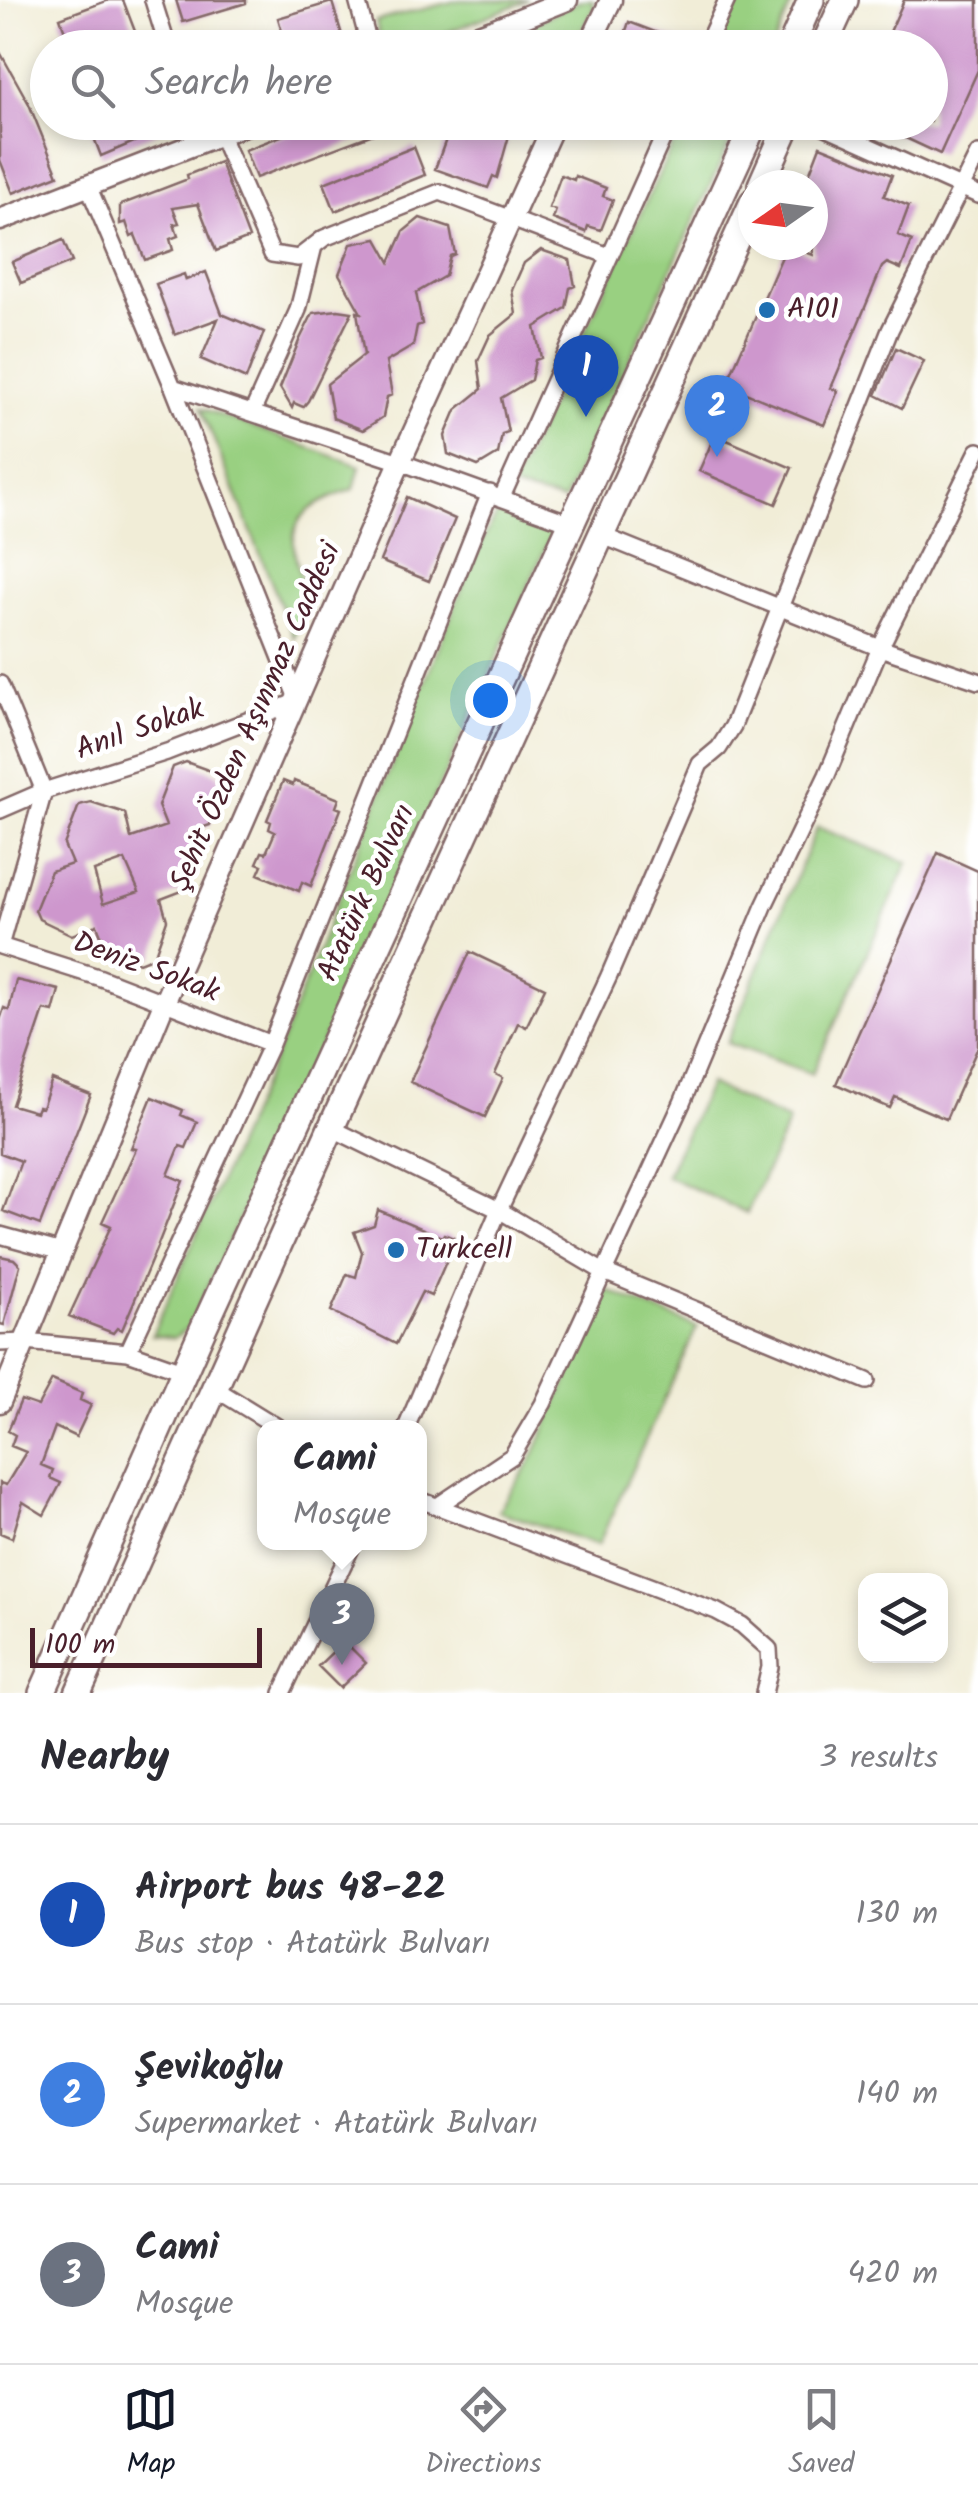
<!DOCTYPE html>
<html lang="en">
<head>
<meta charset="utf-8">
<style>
	:root { --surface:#fff; --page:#f7f7f7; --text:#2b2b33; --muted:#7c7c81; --line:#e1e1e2; --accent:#111827 }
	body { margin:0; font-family:Kalam,sans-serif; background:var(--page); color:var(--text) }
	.controls { position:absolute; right:30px; bottom:30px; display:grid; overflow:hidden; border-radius:20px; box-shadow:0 5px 15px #0003 }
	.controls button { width:90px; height:90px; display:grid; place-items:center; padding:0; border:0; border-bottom:2px solid var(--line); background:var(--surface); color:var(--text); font:50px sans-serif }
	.compass { position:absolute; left:738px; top:170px; width:90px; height:90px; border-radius:50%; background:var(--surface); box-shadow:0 5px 15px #0003; rotate:256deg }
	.scale { position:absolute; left:30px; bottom:25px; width:232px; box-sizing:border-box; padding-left:10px; border:5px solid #4a1f2b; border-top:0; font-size:28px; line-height:35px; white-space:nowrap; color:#4a1f2b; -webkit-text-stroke:8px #fff; paint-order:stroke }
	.you { position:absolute; left:490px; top:700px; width:35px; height:35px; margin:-25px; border:8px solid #fff; border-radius:50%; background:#1a73e8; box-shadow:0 0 0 15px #1a73e833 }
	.badge { display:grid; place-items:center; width:65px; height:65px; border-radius:50%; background:var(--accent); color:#fff; font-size:32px; font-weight:700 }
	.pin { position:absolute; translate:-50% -82px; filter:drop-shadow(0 2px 5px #0008) }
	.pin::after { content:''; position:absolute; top:52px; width:35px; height:30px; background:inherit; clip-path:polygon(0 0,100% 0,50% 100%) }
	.popup { position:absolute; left:257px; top:1420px; width:170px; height:130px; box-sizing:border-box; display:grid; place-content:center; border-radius:20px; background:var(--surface); filter:drop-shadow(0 2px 8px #0005); font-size:32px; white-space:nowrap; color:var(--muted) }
	.popup b { font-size:38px; color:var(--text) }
	.popup::after { content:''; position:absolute; left:50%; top:100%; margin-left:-20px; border:20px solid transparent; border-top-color:var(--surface) }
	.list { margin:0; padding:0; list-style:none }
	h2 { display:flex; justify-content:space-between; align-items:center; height:130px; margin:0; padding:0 40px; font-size:42px }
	h2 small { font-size:32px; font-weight:400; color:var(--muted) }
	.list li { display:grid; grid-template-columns:65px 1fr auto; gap:30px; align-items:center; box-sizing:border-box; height:180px; padding:0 40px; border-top:2px solid var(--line) }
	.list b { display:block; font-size:38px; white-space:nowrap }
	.list p { margin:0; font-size:32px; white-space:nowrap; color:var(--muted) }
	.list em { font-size:32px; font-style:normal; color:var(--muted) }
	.icon { flex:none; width:55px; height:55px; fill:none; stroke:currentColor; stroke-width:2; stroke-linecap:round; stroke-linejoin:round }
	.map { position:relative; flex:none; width:978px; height:1693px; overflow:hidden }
	.search { position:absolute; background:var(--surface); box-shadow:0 5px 15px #0003; left:30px; right:30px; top:30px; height:110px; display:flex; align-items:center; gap:25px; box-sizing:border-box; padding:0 35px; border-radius:55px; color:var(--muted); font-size:38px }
	.sheet { height:670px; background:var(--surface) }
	nav { display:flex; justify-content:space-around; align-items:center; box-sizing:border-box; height:140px; border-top:2px solid var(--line); background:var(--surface); font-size:28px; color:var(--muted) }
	nav a { display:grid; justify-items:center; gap:5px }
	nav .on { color:var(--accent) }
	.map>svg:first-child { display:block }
	.green { fill:#99d081; stroke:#727856; stroke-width:2.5 }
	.building { fill:#ce97cd; fill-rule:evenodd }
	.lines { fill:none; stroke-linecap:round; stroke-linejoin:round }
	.minor-casing { stroke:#846767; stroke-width:20 }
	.tertiary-casing { stroke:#846767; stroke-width:25 }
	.primary-casing { stroke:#846767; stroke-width:30 }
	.minor { stroke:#fff; stroke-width:15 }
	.tertiary { stroke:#fff; stroke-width:20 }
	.primary { stroke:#fff; stroke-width:25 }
	.poi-dot { fill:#1f6fb2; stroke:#fff; stroke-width:4 }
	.labels { text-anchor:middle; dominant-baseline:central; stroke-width:9; stroke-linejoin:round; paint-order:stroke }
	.poi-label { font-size:30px; fill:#4a1f2b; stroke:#fff; text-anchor:start }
	.street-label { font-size:30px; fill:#4a1f2b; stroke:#fff }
</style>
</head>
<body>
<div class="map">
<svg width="978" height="1693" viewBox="0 0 978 1693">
	<rect width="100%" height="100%" fill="#fff"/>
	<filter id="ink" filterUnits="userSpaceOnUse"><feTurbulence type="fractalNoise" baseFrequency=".01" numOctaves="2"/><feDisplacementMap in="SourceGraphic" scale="20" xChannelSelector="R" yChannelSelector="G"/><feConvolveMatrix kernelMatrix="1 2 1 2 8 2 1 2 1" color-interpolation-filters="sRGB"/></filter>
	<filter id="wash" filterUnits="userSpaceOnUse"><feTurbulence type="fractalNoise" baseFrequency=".0048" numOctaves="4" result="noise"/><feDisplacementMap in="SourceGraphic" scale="40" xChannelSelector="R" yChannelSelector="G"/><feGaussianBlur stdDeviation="2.25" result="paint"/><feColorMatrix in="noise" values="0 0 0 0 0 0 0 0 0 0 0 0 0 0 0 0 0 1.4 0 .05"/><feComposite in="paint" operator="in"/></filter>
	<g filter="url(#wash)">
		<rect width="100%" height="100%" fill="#f1edd7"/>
		<path class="green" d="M459,0H528L411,47H381L376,21Z
			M582,0H593L594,8L572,47C555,47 532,44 521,29Z
			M739,0H793L773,47H717Z
			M683,123H739L564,501L511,488Z
			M201,408L360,466L354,489C276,515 289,537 309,605L294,638Z
			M498,513L522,516L553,531L391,895L189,1327L174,1338L152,1335L283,1038L478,548Z
			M817,827L908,863L812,1074L727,1043Z
			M709,1084L789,1121L747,1213L666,1176Z
			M607,1290L697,1327L598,1545L498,1511L532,1459Z"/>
		<g id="blocks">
			<path class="building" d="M109,0H123L136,34L129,36L134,48H71L60,18Z
				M176,0H246V3L183,22Z
				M904,0H978V70L940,154L871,122H930V48H883Z
				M332,2L346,48H287L278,18Z
				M629,22L692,46V48H620Z
				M0,52L29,104L58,175L13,193L0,160Z
				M88,122H179V123L101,156Z
				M317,122H403V123L256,178L245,150Z
				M488,124L510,132L497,178L493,176L488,188L435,169L448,134L453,136L457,126L467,130L468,126L485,132Z
				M820,146L892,175L884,196L909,206L898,235L912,241L901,269L887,263L882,267L831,388L838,391L824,425L726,385L787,245L813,255V185H805Z
				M414,147L425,175L335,211L324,183Z
				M220,162L249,238L216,251L198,204L173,208L179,223L174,224L178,236L170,239L173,250L145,260L135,235L131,237L126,222L120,224V205L188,179L187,175Z
				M561,175L574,180L575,176L606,188L603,196L613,200L601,230L588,226L586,232L553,219L556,210L549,208Z
				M420,218L450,228L455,254L450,256L445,276L416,293L422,324L417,326L413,346L386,362L392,395L387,397L383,417L363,430L333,418L327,384L364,355L357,312L361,313L339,274L351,244L377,239L390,262L404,231Z
				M63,240L72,262L21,283L12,262Z
				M541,250L570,260L575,286L570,288L566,308L535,327L541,358L535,360L531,380L501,398L508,432L502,434L498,454L478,466L448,454L445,436L456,410L482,389L478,361L490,335L516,314L512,290L524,263Z
				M206,272L222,314L264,332L246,379L201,359L218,319L175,335L156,284L184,274L186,280Z
				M338,310L352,312L308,401L303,407L294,403L292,408L280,388L299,341L313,313Z
				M896,348L924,361L902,408L876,395Z
				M715,435L792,468L776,504L699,471Z
				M407,497L455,519L429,581L380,561Z
				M186,762L219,774L222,787L210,825L189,832L195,854L182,891L161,899L167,920L154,957L139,963L106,948L97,925L72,935L39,919L35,910L51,871L72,864L64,845L79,805L91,802L125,813L131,838L166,826L158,806L173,767ZM125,860L139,892L103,904L94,871Z
				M283,781L293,785L294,781L339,799L336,807L341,809L311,886L302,882L299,891L258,874L262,865L257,863L262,852L266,853L275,832L269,829L271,822L267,820Z
				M938,853L978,871V1047L946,1119L895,1097L890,1108L836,1084Z
				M470,952L545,988L526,1027L518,1023L495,1074L503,1078L485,1117L410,1082Z
				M16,980L59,990L53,1012L44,1010L12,1105L36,1112L38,1107L42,1108L52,1080L91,1095L40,1225L3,1211L21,1161L0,1153V1020L4,1008L9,1010Z
				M152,1097L183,1110L181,1115L197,1122L186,1148L180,1146L168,1175L183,1181L157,1247L122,1330L117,1328L113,1333L69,1316L111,1226L102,1222L136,1149L131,1148Z
				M378,1210L442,1237L444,1234L456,1239L431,1296L422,1292L396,1344L331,1311L347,1274L356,1277L362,1252L354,1232L374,1225Z
				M0,1256L14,1259L20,1265L4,1325L0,1324Z
				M52,1380L82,1393L80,1400L91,1405L76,1437L55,1427L41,1465L53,1470L50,1478L61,1483L44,1515L23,1502L12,1538L0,1533V1483L6,1485L26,1452L11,1446L15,1435L8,1431L21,1400L38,1406Z
				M344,1641L366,1663L340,1688L318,1666Z"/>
		</g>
	</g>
	<g filter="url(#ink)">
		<use href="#blocks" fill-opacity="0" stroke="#846767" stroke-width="2.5"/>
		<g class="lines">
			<defs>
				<path id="minor" d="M153,0L168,48
					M357,0L370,48
					M705,48L727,0
					M190,122L197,146
					M815,122L978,195
					M221,136L272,254L298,258L324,238L440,192L609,256
					M173,387L400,462L573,524
					M252,413L298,310L314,246
					M502,497L670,122
					M603,536L880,648L978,681
					M0,684L44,791L0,946
					M0,810L44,791L167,752L298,701L173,387L89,188
					M0,946L101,978L271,1044
					M331,1128L499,1210L602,1271L867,1381
					M0,1235L62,1252
					M0,1343L26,1342L128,1352L185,1372
					M128,1352L271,1044L490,493
					M214,1388L279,1428
					M406,1428L499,1210L609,976L700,764L719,748L733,726L890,330L978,154
					M420,1500L716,1611L742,1625L769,1649L770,1667L764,1693
					M436,1507L512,1456L543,1404L682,1103L764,906L827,775L880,648L978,451
					M282,1693L354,1542"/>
				<path id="tertiary" d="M444,48L492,30
					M532,48L492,30L567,0
					M588,48L611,0
					M0,220L252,122
					M0,1402L164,1003L400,462L555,122"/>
				<path id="primary" d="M790,48L811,0
					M823,48L845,0
					M761,185L789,122
					M42,1693L203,1329L755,122
					M78,1693L331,1128L753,202"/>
			</defs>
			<use href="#minor" class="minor-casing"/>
			<use href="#tertiary" class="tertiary-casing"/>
			<use href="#primary" class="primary-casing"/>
			<use href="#minor" class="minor"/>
			<use href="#tertiary" class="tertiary"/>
			<use href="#primary" class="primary"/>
		</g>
	</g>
	<g class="poi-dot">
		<circle cx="767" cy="310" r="10"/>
		<circle cx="396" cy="1250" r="10"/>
	</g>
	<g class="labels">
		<g class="poi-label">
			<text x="787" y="310">A101</text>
			<text x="416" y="1250">Turkcell</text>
		</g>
		<g class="street-label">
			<text transform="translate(256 717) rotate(-66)">Şehit Özden Aşınmaz Caddesi</text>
			<text transform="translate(140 730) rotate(-19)">Anıl Sokak</text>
			<text transform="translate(367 893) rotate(-65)">Atatürk Bulvarı</text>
			<text transform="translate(146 968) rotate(20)">Deniz Sokak</text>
		</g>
	</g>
</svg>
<div class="controls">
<button><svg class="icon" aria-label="layers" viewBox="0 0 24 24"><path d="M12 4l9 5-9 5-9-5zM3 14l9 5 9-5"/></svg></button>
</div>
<svg class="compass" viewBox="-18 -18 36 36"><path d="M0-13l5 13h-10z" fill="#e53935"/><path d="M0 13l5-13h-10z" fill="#7c7c81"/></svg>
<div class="scale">100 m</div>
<div class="you"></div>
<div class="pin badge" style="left:586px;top:417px;background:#1a4fb4">1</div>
<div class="pin badge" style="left:717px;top:457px;background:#3f7fe0">2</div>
<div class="pin badge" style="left:342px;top:1665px;background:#6b7280">3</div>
<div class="popup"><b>Cami</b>Mosque</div>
<div class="search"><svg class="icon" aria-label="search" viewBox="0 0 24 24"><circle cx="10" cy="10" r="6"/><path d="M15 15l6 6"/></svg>Search here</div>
</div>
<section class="sheet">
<h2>Nearby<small>3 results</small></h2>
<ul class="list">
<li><span class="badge" style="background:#1a4fb4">1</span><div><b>Airport bus 48-22</b><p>Bus stop · Atatürk Bulvarı</p></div><em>130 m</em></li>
<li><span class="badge" style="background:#3f7fe0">2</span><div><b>Şevikoğlu</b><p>Supermarket · Atatürk Bulvarı</p></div><em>140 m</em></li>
<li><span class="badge" style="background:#6b7280">3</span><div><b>Cami</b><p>Mosque</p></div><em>420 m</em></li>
</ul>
</section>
<nav>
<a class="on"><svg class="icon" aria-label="map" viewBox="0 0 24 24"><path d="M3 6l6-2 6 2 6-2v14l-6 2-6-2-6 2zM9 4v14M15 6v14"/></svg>Map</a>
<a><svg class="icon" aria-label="directions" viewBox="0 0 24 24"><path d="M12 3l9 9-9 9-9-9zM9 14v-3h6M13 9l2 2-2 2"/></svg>Directions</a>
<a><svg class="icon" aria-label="saved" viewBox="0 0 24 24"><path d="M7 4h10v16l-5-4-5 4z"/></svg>Saved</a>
</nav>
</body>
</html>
